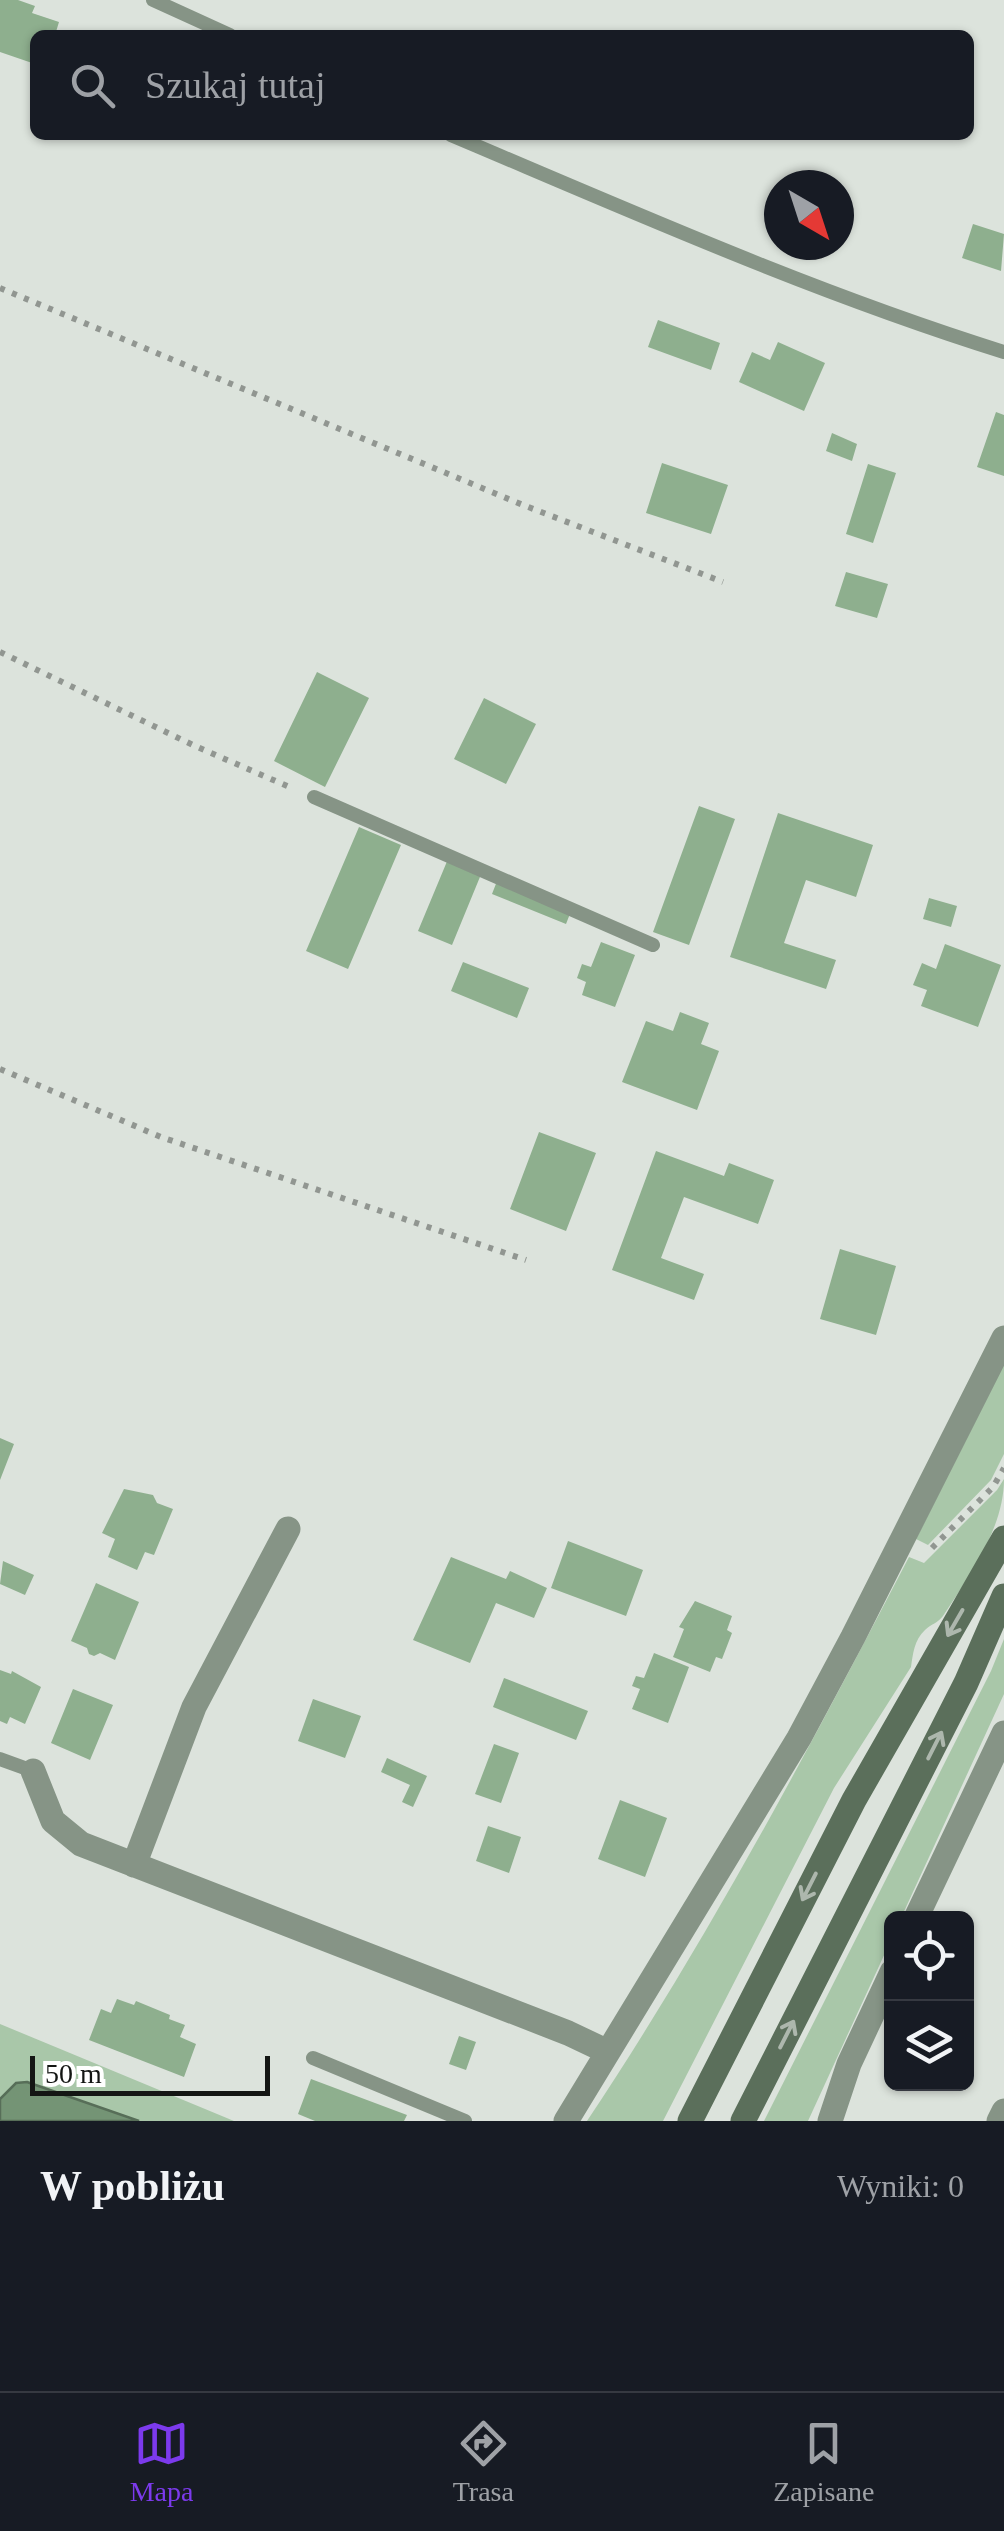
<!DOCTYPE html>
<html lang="pl">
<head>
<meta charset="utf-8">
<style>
	:root { --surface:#171b24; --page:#242831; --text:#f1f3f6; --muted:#9ea1a6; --line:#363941; --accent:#7c3aed }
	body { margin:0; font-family:Georgia,serif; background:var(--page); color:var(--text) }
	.controls { position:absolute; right:30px; bottom:30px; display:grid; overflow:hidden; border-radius:15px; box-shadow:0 2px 8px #0004 }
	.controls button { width:90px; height:90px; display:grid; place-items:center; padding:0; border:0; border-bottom:2px solid var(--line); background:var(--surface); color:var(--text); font:50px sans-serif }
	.compass { position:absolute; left:764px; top:170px; width:90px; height:90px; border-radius:50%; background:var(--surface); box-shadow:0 2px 8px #0004; rotate:141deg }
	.scale { position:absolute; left:30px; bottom:25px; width:240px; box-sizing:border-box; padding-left:10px; border:5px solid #141614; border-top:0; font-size:28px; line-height:35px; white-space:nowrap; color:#141614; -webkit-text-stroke:8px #fff; paint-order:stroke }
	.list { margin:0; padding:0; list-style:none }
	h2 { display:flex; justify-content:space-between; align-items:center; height:130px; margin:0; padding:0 40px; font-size:42px }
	h2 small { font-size:32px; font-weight:400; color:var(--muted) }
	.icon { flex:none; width:55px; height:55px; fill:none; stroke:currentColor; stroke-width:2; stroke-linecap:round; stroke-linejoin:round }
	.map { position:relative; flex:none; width:1004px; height:2121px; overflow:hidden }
	.search { position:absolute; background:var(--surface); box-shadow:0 2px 8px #0004; left:30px; right:30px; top:30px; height:110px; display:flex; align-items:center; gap:25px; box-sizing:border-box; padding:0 35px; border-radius:15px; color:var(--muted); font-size:38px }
	.sheet { height:270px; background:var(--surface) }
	nav { display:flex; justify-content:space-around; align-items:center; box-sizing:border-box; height:140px; border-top:2px solid var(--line); background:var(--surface); font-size:28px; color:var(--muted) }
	nav a { display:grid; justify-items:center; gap:5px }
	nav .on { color:var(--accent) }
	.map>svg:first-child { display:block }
	.green { fill:#a9c7a9 }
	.water { fill:#749475; stroke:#576e58; stroke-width:2.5 }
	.building { fill:#8eaf8e }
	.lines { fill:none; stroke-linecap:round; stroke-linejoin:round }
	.path { stroke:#919691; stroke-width:6; stroke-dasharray:5 8; stroke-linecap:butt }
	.lane { stroke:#869486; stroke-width:14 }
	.street { stroke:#869486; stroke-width:25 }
	.secondary { stroke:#5b6f5b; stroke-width:25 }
	.oneway { stroke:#adb7ad }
</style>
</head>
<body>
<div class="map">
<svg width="1004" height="2121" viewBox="0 0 1004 2121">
	<rect width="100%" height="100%" fill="#dce3dc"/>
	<path class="green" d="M1004,1364V1454L991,1480L928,1545L916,1539Z
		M1004,1479C1004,1528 970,1575 943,1616C938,1623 931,1624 925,1630C914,1640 913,1654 911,1667L834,1788L663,2121H587C707,1941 809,1749 909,1557L924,1563L997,1490Z
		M1004,1639V1694L901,1918H892L891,1940L808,2121H764L991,1671Z
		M0,2024L234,2121H0Z"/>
	<path class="water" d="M27,2082L139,2121H0V2099L16,2083Z"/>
	<path class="building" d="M0,0H18L35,6L32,13L59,22L55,35H35V64L0,52Z
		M973,224L1004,234L1001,271L962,258Z
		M658,320L720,343L711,370L648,347Z
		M778,342L825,363L804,411L739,382L752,352L770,360Z
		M996,412L1004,415V476L977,467Z
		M832,433L857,444L852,461L826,451Z
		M662,463L728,485L711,534L646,513Z
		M868,464L896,473L873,543L846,534Z
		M846,572L888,584L877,618L835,606Z
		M317,672L369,698L325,787L274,761Z
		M484,698L536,724L506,784L454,759Z
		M699,806L735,819L689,945L653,932Z
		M778,813L873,845L856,897L806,880L784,943L836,960L826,989L730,957Z
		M359,827L401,845L348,969L306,951Z
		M448,859L482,872L452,945L418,931Z
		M499,876L573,906L566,924L492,894Z
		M929,898L957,906L951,927L923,919Z
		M601,942L635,955L615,1007L582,995L586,982L577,978L582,964L591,967Z
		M945,944L1001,965L978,1027L921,1006L927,990L913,985L922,963L936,969Z
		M463,962L529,988L517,1018L451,991Z
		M680,1012L709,1023L701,1044L719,1051L697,1110L622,1082L646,1021L673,1031Z
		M539,1132L596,1153L566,1231L510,1209Z
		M656,1151L724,1176L729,1163L774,1180L758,1224L684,1197L661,1258L704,1274L694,1300L612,1270Z
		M840,1249L896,1266L876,1335L820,1319Z
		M0,1438L14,1444L0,1480Z
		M124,1489L153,1495L157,1503L173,1509L154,1555L145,1552L137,1570L108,1557L115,1539L102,1533Z
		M568,1541L643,1570L626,1616L551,1588Z
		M451,1557L506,1579L510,1571L547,1588L534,1618L496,1603L470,1663L413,1640Z
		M3,1561L34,1575L25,1595L0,1584Z
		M96,1583L139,1602L115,1660L100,1653L94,1656L89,1654L87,1648L71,1641Z
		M695,1601L732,1616L727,1630L732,1633L722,1659L716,1657L710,1672L673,1657L684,1629L679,1627Z
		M654,1653L689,1667L668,1723L632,1709L640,1689L632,1686L636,1676L644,1678Z
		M0,1670L11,1674L12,1671L41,1687L25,1724L10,1717L7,1724L0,1721Z
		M504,1678L588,1711L576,1740L493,1707Z
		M73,1689L113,1705L90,1760L51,1743Z
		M313,1699L361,1716L345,1758L298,1741Z
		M494,1744L519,1753L501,1803L475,1794Z
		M387,1758L427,1776L413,1807L402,1802L410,1785L381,1772Z
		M620,1800L667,1818L645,1877L598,1859Z
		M488,1826L521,1837L509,1873L476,1861Z
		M117,1999L134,2005L136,2001L170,2015L169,2019L185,2025L180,2037L196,2044L184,2077L89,2040L101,2009L111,2013Z
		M459,2036L476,2042L466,2070L449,2064Z
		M311,2079L407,2115L404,2121H315L298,2114Z"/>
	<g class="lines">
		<path class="path" d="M0,288L523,505L723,582
			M0,652L195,746L294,789
			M0,1069L161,1137L526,1260
			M932,1548L993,1487L1004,1468"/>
		<path class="lane" d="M153,0L230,35
			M451,135C633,212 815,293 1004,352
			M314,797L653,945
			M0,1759L33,1771
			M313,2058L465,2121"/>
		<path class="street" d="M33,1771L53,1821L81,1844L568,2033L608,2052
			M134,1865L194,1707L288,1529
			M916,1918L1004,1733
			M566,2121L799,1738L853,1637L1004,1338
			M830,2121L849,2064L892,1972
			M999,2121L1004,2111"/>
		<path class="secondary" d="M690,2121L854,1800L1004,1538
			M743,2121L966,1683L1004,1596"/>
	</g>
	<defs><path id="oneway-shaft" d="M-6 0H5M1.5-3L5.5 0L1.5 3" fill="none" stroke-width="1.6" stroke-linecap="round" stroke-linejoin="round" transform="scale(2.5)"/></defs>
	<g class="oneway">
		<use href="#oneway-shaft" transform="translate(955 1623) rotate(120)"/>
		<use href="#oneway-shaft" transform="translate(935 1745) rotate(-63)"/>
		<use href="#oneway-shaft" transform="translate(809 1887) rotate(117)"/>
		<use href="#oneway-shaft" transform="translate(787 2034) rotate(-63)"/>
	</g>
</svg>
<div class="controls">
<button><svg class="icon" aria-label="locate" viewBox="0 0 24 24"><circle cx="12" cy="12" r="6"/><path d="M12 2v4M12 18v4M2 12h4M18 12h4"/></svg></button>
<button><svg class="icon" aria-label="layers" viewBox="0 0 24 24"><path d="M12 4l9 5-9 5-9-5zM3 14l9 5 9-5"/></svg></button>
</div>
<svg class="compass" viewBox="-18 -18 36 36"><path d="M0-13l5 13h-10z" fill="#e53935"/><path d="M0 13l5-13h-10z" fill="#9ea1a6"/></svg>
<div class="scale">50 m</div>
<div class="search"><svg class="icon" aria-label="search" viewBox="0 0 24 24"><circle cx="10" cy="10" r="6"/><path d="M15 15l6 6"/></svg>Szukaj tutaj</div>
</div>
<section class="sheet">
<h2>W pobliżu<small>Wyniki: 0</small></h2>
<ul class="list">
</ul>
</section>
<nav>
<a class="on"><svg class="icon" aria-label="map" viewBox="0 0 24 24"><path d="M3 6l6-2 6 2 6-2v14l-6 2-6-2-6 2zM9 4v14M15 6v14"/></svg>Mapa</a>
<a><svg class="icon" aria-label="directions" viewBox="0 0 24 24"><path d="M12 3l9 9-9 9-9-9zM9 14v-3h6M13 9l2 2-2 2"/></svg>Trasa</a>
<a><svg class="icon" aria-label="saved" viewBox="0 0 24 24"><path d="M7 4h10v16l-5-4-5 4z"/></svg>Zapisane</a>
</nav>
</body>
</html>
